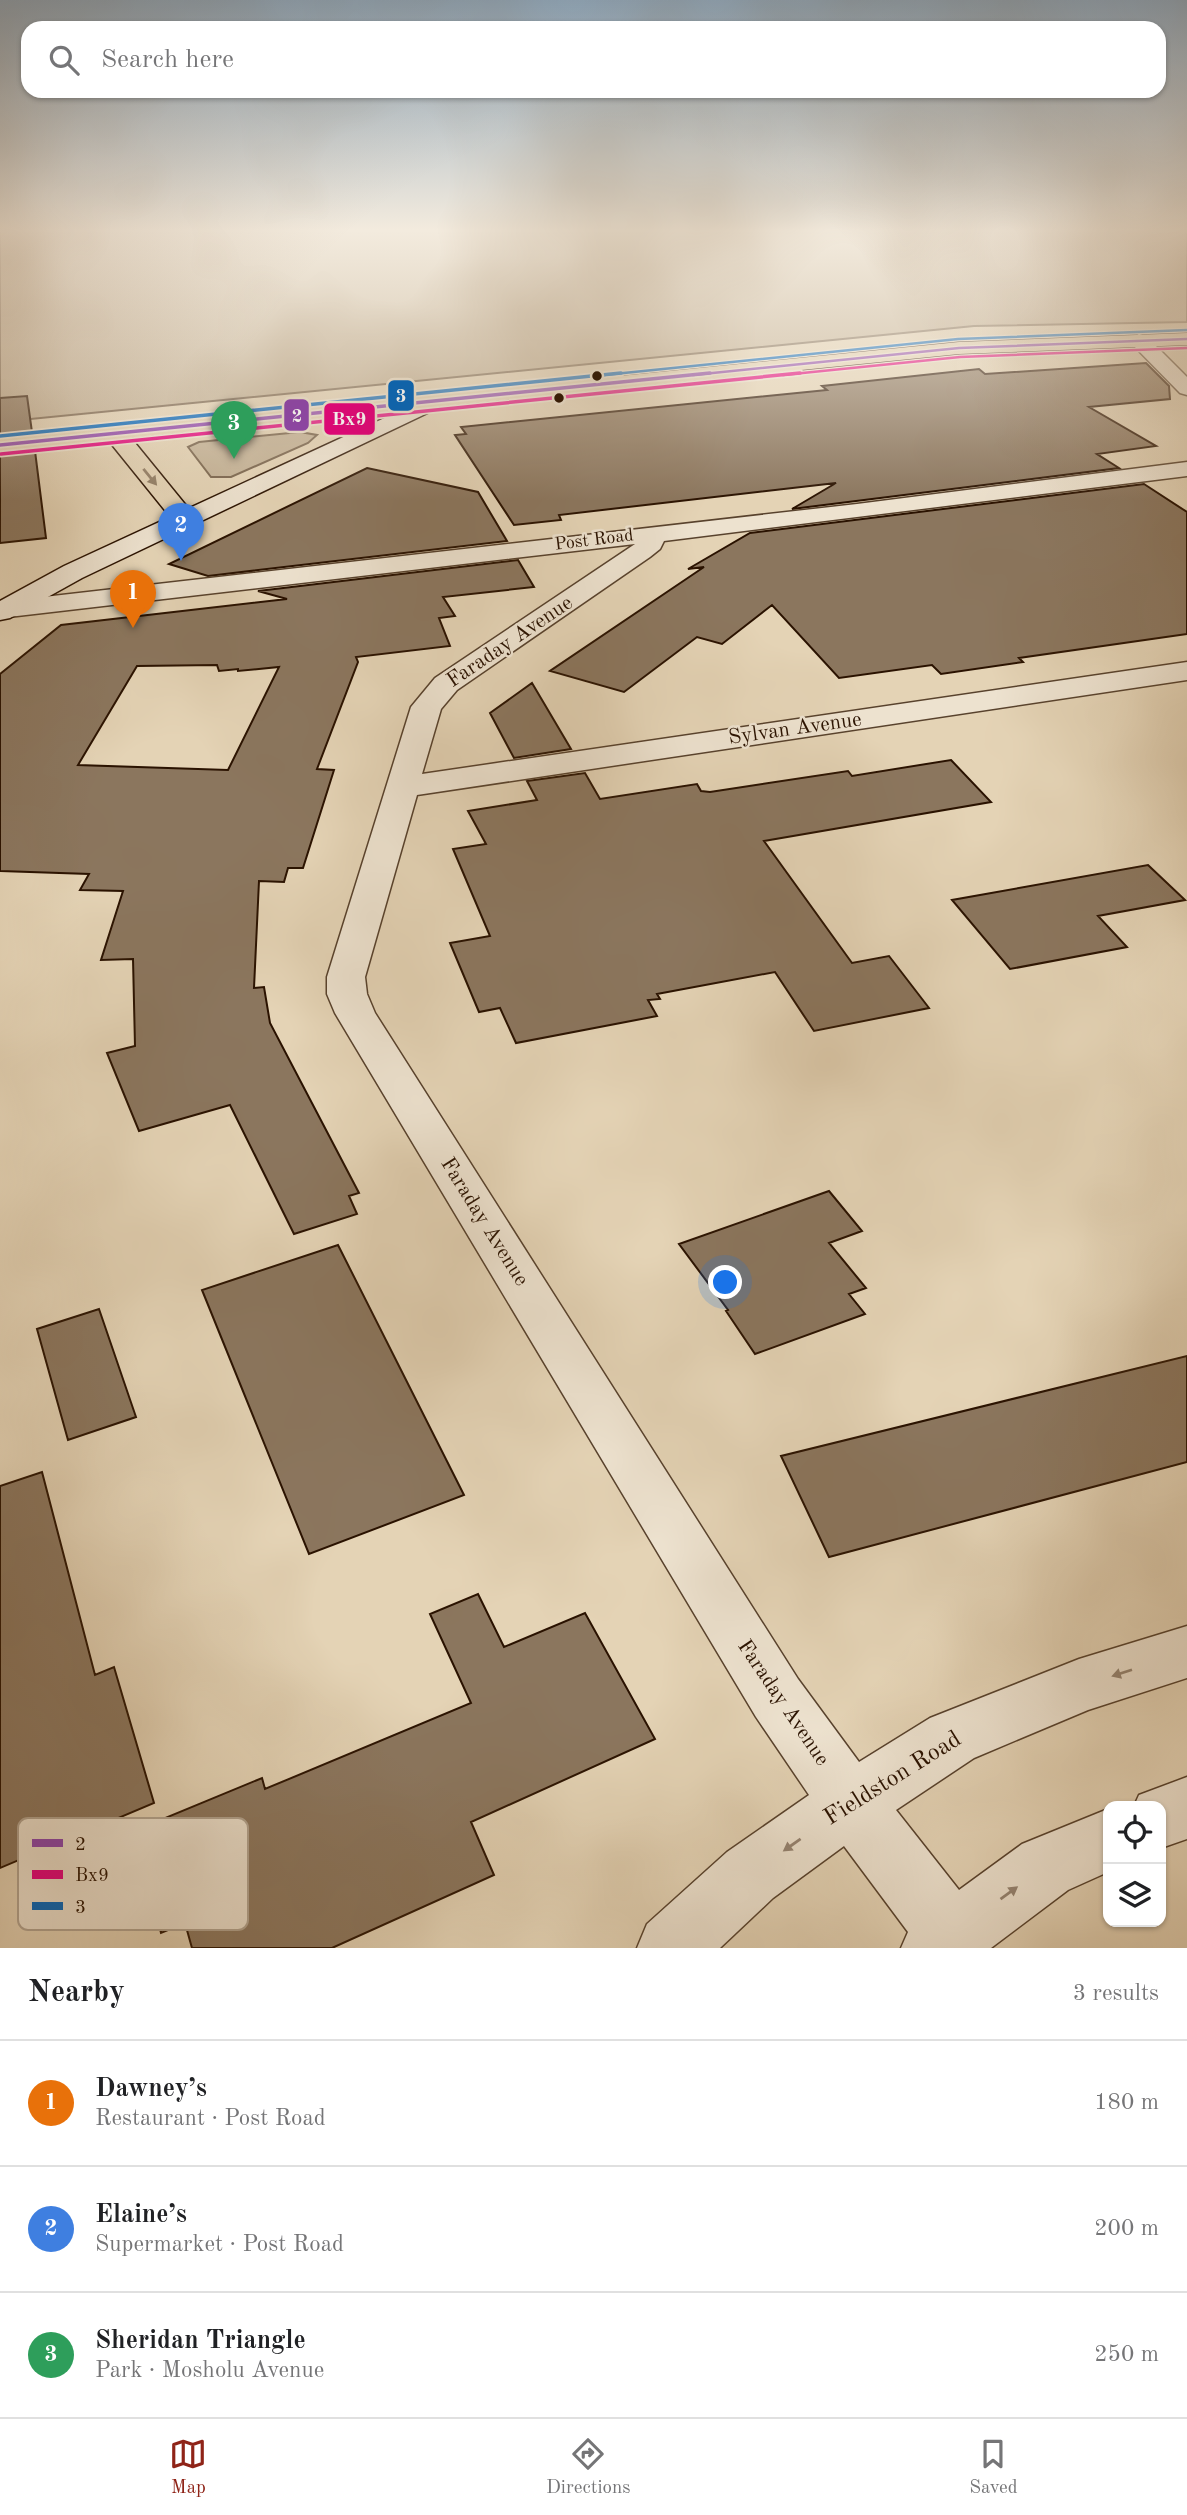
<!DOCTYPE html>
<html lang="en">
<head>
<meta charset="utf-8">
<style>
	:root { --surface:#fff; --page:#f2f2f2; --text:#202124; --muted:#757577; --line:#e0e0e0; --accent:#8f2418 }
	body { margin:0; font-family:"Old Standard TT",serif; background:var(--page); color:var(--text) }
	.controls { position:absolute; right:21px; bottom:21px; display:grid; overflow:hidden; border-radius:14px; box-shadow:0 2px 5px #0004 }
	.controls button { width:63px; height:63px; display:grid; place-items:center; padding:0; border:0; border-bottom:2px solid var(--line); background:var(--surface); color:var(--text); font:35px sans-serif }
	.you { position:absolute; left:726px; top:1283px; width:24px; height:24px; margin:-18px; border:5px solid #fff; border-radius:50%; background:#1a73e8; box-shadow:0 0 0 10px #1a73e833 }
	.badge { display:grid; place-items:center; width:46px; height:46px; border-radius:50%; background:var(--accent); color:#fff; font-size:23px; font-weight:700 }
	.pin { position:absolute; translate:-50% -58px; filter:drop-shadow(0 2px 4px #0008) }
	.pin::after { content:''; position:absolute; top:37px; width:24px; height:21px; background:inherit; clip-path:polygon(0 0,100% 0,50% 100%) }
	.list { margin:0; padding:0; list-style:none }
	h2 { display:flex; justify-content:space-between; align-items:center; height:91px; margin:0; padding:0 28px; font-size:30px }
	h2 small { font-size:23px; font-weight:400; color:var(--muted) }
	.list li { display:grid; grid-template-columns:46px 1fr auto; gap:21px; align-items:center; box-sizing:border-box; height:126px; padding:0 28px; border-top:2px solid var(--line) }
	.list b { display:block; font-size:26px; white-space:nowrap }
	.list p { margin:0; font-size:23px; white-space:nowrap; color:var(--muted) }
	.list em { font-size:23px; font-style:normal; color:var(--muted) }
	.icon { flex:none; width:38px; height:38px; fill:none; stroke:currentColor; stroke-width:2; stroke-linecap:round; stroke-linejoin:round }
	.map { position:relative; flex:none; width:1187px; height:1948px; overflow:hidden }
	.search { position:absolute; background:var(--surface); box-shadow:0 2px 5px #0004; left:21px; right:21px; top:21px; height:77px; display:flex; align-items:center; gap:18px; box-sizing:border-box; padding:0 24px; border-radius:21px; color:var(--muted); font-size:26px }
	.sheet { height:469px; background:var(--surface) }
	nav { display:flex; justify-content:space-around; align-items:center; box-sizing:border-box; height:98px; border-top:2px solid var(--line); background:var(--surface); font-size:19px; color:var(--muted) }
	nav a { display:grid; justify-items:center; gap:4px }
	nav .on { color:var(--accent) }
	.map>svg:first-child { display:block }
	.green { fill:#c4b296; stroke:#77624b; stroke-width:2 }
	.building { fill:#8b765e; stroke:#2a1200; stroke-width:2; fill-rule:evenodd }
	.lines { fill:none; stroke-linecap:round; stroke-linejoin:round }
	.street-casing { stroke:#58422d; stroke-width:3 }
	.secondary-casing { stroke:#2a1200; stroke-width:3 }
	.primary-casing { stroke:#2a1200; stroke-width:3 }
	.street { fill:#ede2cf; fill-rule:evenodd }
	.secondary { fill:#ede2cf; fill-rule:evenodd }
	.primary { fill:#e4d3b5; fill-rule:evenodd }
	.bus-1-far1-casing { stroke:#ede2cf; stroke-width:5 }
	.bus-1-casing { stroke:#ede2cf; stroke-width:7 }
	.bus-2-far1-casing { stroke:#ede2cf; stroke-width:5 }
	.bus-2-casing { stroke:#ede2cf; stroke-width:7 }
	.bus-3-far1-casing { stroke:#ede2cf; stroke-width:5 }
	.bus-3-casing { stroke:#ede2cf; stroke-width:7 }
	.bus-1-far1 { stroke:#8e44ad; stroke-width:2.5 }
	.bus-1 { stroke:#8e44ad; stroke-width:3.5 }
	.bus-2-far1 { stroke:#e5007d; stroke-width:2.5 }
	.bus-2 { stroke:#e5007d; stroke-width:3.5 }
	.bus-3-far1 { stroke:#0065bd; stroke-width:2.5 }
	.bus-3 { stroke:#0065bd; stroke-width:3.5 }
	.oneway { fill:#907c64 }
	.oneway2 { fill:#958472 }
	.bus-dot { fill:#2a1200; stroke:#ede2cf; stroke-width:2.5 }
	.labels { text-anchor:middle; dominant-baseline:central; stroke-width:5; stroke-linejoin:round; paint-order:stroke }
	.far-street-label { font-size:18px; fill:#2a1200; stroke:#ede2cf }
	.street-label { font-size:21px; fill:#2a1200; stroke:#ede2cf }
	.near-street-label { font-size:24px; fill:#2a1200; stroke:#ede2cf }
	.key { fill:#ede2cf; stroke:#b2a491; stroke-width:2 }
	.key-label { font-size:19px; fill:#2a1200 }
	.line-badge { stroke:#ede2cf; stroke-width:2.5 }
	.badge-label { font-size:19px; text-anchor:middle; font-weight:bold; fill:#fff }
</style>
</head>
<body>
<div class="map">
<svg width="1187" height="1948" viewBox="0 0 1187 1948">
	<rect width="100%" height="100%" fill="#e4d3b5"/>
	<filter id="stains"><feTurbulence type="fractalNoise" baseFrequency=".00286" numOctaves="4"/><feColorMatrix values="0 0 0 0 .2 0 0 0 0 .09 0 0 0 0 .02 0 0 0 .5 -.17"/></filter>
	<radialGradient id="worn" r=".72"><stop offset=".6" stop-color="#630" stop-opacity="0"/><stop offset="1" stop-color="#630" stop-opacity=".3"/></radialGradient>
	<path class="green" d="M0,228H1187V322L974,326L0,422Z
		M300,432L317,435L308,443L231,477H211L188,447L199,442Z"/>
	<path class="building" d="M1146,363L1169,386L1170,399L1089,407L1156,446L1097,454L1119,468L792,509L836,483L559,515L561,520L514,525L455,435L466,434L461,427L827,390L822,386L979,369L985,374Z
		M27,396L32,432L0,435V398Z
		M35,451L46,538L0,543V455Z
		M367,468L478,492L507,541L208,576L169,564Z
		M1144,484L1187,512V634L1019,658L1023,662L941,674L932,665L839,678L772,605L722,644L697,637L624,692L550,671L704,567L688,569L750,533Z
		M518,560L534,587L443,597L455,616L439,618L450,646L356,657L358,662L317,769L334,770L303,868H288L284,882L259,881L254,988L264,987L270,1023L359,1193L349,1196L357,1214L294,1234L230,1105L139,1131L107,1053L135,1046L133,959L101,960L123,891L80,890L89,874L0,871V674L61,625L287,599L258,591ZM217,665L219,671L238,669V671L279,667L228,770L78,765L137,666Z
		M532,683L571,749L514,758L490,713Z
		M951,760L991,802L764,841L852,963L889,956L929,1008L814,1031L775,972L657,994L660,999L648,1000L657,1016L516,1043L500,1008L479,1012L450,943L490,936L453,849L486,844L468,811L537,800L527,781L585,773L600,799L697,784L701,791L710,792L848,771L852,776Z
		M1148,865L1185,900L1098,916L1127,947L1010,969L952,900Z
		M829,1191L862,1231L829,1243L866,1288L849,1294L865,1314L755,1354L726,1311L728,1310L679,1244Z
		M338,1245L464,1495L309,1554L202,1290Z
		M99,1309L136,1417L68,1440L37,1329Z
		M1187,1356V1462L829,1557L781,1456Z
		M42,1472L95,1675L114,1667L154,1803L0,1868V1486Z
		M478,1594L504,1647L585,1613L655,1739L471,1822L494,1875L332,1948H192L185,1923L161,1933L136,1830L262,1778L265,1789L471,1703L430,1614Z"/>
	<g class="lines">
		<defs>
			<path id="street" d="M1139,334L1146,336L1187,377V395L1180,393L1132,344L1129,340Z
				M1187,462V476L664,541L660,549L650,557L457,690L441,709L422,774L1187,662V680L417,795L365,977L367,994L375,1013L798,1679L859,1762L930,1718L1079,1659L1187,1626V1678L1088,1710L974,1758L896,1810L959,1890L1022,1844L1108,1809V1872L1068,1890L991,1948H901L908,1932L844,1846L773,1898L720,1948H637L647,1924L727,1852L809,1795L756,1717L335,1013L327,994V977L411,707L435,678L635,544L0,618V602L857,504Z
				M1187,1777V1839L1161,1848V1806H1134L1139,1795Z"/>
			<path id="secondary" d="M430,397L438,398L441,403L438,408L82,578L10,618L0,620V601L64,566Z"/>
			<path id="primary" d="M1187,333V345L959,354L131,438L197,519L194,524L185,526L176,524L109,441L0,452V438L959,342Z"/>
		</defs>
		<use href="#street" class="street-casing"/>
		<use href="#secondary" class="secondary-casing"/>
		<use href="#primary" class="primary-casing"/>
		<use href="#street" class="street"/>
		<use href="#secondary" class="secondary"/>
		<use href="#primary" class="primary"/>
		<defs>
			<path id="bus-1-far1" d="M693,375L959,348L1187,339"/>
			<path id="bus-1" d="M0,445L710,373"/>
			<path id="bus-2-far1" d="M783,375L960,357L1187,348"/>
			<path id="bus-2" d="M1,454L800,373"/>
			<path id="bus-3-far1" d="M604,375L958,339L1187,330"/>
			<path id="bus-3" d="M0,436L621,373"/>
		</defs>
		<use href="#bus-1-far1" class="bus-1-far1-casing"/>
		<use href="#bus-1" class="bus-1-casing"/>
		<use href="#bus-2-far1" class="bus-2-far1-casing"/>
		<use href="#bus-2" class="bus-2-casing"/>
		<use href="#bus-3-far1" class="bus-3-far1-casing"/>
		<use href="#bus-3" class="bus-3-casing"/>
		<use href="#bus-1-far1" class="bus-1-far1"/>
		<use href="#bus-1" class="bus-1"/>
		<use href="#bus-2-far1" class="bus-2-far1"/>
		<use href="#bus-2" class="bus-2"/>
		<use href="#bus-3-far1" class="bus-3-far1"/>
		<use href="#bus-3" class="bus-3"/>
	</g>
	<defs><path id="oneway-solid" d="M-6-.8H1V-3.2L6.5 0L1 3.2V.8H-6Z" transform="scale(1.75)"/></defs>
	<use class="oneway" href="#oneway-solid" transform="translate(150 477) rotate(51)"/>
	<g class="oneway2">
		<use href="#oneway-solid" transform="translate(1122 1673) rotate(162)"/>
		<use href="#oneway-solid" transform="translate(792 1845) rotate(145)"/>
		<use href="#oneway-solid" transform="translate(1009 1893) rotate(-36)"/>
	</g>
	<linearGradient id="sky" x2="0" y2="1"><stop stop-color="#8da6bb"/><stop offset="0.46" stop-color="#f3ebde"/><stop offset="1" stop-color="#f3ebde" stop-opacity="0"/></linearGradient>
	<rect width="1187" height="501" fill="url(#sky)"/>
	<g class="bus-dot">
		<circle cx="597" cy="376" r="6"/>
		<circle cx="559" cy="398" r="6"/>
	</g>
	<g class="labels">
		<g class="far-street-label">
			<text transform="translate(594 540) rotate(-7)">Post Road</text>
		</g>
		<g class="street-label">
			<text transform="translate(510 642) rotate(-34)">Faraday Avenue</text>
			<text transform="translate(795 729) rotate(-8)">Sylvan Avenue</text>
			<text transform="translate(484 1222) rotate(58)">Faraday Avenue</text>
			<text transform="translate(783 1703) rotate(56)">Faraday Avenue</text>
		</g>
		<g class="near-street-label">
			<text transform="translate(893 1779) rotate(-32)">Fieldston Road</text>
		</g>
	</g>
	<rect x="18" y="1818" width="230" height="112" rx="10" class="key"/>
	<rect x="32" y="1839" width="31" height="8" fill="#8e44ad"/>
	<rect x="32" y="1870" width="31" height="9" fill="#e5007d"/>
	<rect x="32" y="1902" width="31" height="8" fill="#0065bd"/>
	<g class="key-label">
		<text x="75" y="1850">2</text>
		<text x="75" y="1881">Bx9</text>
		<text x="75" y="1913">3</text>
	</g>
	<g class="line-badge">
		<rect x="387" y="379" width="28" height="33" rx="7" fill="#0065bd"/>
		<rect x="283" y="398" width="27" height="34" rx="7" fill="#8e44ad"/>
		<rect x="323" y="402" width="53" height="34" rx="7" fill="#e5007d"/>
	</g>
	<g class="badge-label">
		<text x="401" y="402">3</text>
		<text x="297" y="422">2</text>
		<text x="349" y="425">Bx9</text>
	</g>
	<rect width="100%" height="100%" filter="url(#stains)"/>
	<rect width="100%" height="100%" fill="url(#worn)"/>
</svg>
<div class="controls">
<button><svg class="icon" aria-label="locate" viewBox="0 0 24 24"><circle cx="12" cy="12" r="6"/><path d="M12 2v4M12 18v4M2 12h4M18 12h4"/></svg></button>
<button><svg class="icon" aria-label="layers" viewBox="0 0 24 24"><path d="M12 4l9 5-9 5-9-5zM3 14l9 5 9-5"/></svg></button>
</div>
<div class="you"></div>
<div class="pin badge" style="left:133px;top:628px;background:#e8710a">1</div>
<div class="pin badge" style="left:181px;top:561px;background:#3f7fe0">2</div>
<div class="pin badge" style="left:234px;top:459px;background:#2e9e5b">3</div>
<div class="search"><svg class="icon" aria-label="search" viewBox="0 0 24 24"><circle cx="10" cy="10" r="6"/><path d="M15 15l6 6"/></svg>Search here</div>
</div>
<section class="sheet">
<h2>Nearby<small>3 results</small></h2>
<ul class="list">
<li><span class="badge" style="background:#e8710a">1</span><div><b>Dawney’s</b><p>Restaurant · Post Road</p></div><em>180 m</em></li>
<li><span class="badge" style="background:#3f7fe0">2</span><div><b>Elaine’s</b><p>Supermarket · Post Road</p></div><em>200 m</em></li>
<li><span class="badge" style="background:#2e9e5b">3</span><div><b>Sheridan Triangle</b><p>Park · Mosholu Avenue</p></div><em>250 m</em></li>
</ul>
</section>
<nav>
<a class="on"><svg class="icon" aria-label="map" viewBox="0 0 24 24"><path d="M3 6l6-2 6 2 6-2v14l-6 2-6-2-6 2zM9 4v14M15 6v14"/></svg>Map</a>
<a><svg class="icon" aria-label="directions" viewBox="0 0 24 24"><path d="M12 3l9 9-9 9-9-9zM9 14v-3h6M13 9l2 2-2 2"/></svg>Directions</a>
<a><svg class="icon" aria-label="saved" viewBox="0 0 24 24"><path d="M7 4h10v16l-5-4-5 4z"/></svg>Saved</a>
</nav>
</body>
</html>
